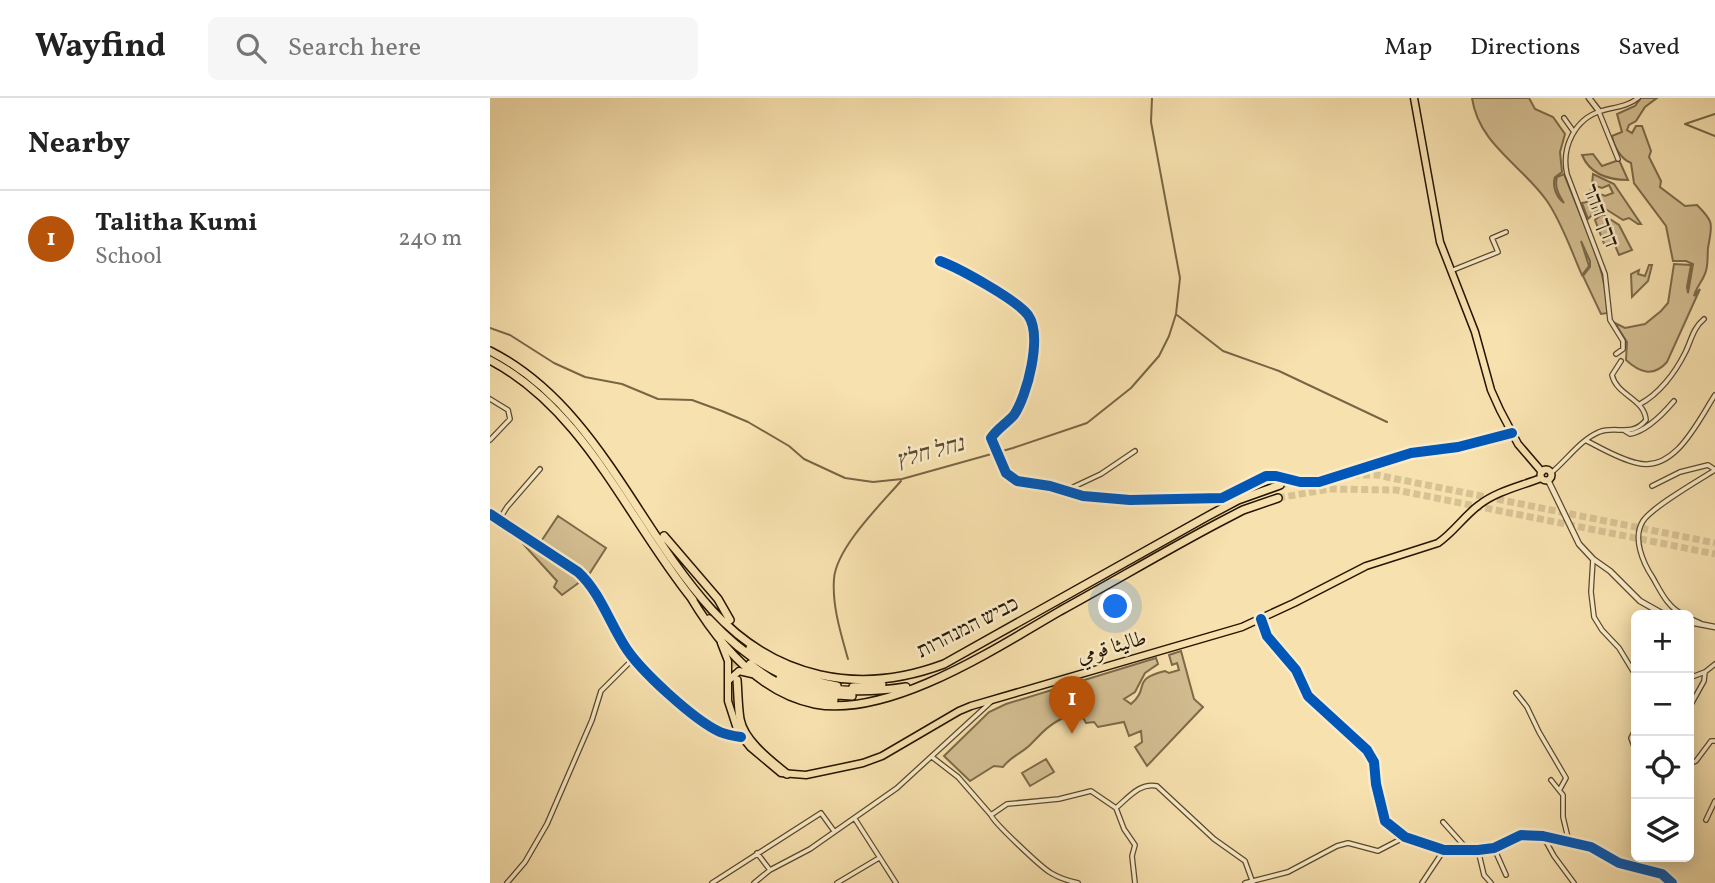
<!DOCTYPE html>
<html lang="en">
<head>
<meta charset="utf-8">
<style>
	:root { --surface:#fff; --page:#f6f6f6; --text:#222; --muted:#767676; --line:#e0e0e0; --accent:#b45309 }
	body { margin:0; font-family:Vollkorn,Amiri,"Frank Ruhl Libre",serif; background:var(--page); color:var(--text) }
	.controls { position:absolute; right:21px; bottom:21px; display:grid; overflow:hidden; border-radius:10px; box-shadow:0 4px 18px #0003 }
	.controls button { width:63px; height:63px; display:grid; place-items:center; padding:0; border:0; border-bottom:2px solid var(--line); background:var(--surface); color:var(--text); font:35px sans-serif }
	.you { position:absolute; left:626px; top:509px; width:24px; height:24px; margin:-18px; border:5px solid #fff; border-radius:50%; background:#1a73e8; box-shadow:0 0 0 10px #1a73e833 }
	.badge { display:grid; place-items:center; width:46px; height:46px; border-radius:50%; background:var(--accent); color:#fff; font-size:23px; font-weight:700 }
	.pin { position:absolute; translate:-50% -58px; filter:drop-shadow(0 2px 4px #0008) }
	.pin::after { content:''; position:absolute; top:37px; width:24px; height:21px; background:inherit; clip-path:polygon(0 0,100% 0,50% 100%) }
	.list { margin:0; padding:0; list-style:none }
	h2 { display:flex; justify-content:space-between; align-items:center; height:91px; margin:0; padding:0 28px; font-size:30px }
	h2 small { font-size:23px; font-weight:400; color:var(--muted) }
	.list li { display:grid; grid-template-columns:46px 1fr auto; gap:21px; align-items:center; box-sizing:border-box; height:98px; padding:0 28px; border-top:2px solid var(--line) }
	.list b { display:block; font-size:26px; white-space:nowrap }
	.list p { margin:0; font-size:23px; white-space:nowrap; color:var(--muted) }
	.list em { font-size:23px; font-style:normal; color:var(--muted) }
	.icon { flex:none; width:38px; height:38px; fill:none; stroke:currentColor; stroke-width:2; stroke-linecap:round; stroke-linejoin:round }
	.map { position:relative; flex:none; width:1225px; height:785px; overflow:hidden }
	header { display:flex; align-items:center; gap:42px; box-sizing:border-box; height:98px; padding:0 35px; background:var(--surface); border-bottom:2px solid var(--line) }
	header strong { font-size:33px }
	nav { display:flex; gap:38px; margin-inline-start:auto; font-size:24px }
	.search { width:490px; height:63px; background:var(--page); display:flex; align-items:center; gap:18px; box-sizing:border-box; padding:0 24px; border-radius:10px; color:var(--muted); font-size:26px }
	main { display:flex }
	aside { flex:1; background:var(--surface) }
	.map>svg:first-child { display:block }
	.green { fill:#d3be91; stroke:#7c6a49; stroke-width:2 }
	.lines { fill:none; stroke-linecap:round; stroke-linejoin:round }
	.stream { stroke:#776645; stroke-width:2 }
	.trunk-tunnel { stroke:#d7c294; stroke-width:7; stroke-dasharray:7 3.5; stroke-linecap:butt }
	.minor-casing { stroke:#59482c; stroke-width:6 }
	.tertiary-casing { stroke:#59482c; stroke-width:7 }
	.primary-casing { stroke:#241501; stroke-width:9 }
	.trunk-casing { stroke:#241501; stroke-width:10 }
	.minor { stroke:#faecca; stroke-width:3.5 }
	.tertiary { stroke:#faecca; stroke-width:4.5 }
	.primary { stroke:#f7e1ae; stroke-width:6 }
	.trunk { stroke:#f7e1ae; stroke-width:7 }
	.cycleway-casing { stroke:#faecca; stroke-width:15 }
	.cycleway { stroke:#0057b8; stroke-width:10 }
	.labels { text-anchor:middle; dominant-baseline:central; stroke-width:5; stroke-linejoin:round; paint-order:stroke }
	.street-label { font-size:21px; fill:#241501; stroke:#faecca }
	.water-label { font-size:23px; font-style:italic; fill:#5c4b2f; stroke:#faecca }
</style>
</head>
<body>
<header>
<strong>Wayfind</strong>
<div class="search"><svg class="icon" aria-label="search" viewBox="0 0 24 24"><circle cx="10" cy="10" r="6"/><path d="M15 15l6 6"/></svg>Search here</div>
<nav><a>Map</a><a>Directions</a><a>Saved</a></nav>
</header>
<main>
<aside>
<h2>Nearby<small></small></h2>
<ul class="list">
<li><span class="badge">1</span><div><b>Talitha Kumi</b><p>School</p></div><em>240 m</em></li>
</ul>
</aside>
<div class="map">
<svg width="1225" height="785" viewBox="0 0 1225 785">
	<rect width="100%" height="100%" fill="#f7e1ae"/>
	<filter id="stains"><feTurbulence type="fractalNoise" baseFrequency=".00286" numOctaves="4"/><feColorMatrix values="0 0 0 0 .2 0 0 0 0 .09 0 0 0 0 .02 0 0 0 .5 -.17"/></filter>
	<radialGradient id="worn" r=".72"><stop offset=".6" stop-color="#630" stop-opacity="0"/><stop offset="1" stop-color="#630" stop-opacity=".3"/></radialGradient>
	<path class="green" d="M982,0H1039L1045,11L1063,19L1075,36L1070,54L1072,74L1065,79C1062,88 1066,99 1074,105C1069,97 1064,89 1067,79L1074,76C1091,121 1116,167 1118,215L1111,216L1093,178L1100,169V163L1091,143L1099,168L1092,177C1081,152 1072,125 1057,103C1032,67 989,47 982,0Z
		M1151,0H1167L1155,9L1146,23L1139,27L1137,32L1142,35L1146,28H1152L1161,53L1159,59L1171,83L1170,89L1195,108L1207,107C1225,125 1222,126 1218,150C1217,160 1219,169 1214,178C1211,185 1206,190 1204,198L1210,191L1177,264C1163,280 1149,274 1136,262L1137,244L1125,225L1135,230L1155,226L1171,213L1178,205L1184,166L1201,167L1197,189L1198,195L1203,166L1196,163H1183L1176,128L1144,85L1141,65C1131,61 1124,49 1122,38L1132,34L1127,16L1145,8Z
		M1103,56L1112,68L1129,62L1138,82C1119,82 1100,76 1092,57Z
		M1103,76L1124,86L1151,126H1148L1139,120L1133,122L1114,110L1107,112L1098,121L1092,105L1097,104V95L1101,92L1115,98L1123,95L1119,87L1112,90L1102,87Z
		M1112,116L1129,127L1142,152L1129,157L1124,145L1115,148L1105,122Z
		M1159,167H1162L1158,183L1142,199L1141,176L1149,172L1148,176L1155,178Z
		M68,418L116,450L98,478L72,497L64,489L67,483L34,447L48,448Z
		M691,553L704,601L713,609L657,668L645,649L652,644L651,633L639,638L634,624L608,629L604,624L596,625L591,616L585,617L583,613L571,617V621C557,628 551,636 540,647C532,655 520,659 513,669L504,668L480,683L454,658L499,614L516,606L666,560L668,566L655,575L645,594L634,601L641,606C661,589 640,582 675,573L679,575L689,572L687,565L682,567L679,557Z
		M556,661L564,674L540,688L532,675Z"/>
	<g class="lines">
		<path class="stream" d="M1225,16L1195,26L1225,38
			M687,217L733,253L789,273L897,324
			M0,230L20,237L64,265L95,279L132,286L168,301L202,302L232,313L258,324L299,348L314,361L355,380L383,384L412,381L523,350L597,325L641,290L669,258L679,238L686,216L690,180L661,24L662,0
			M358,561C351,536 342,508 344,481C346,450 391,406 411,383"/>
		<path class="trunk-tunnel" d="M790,387L840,377H887L1225,445
			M788,400L839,391L906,392L1225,456
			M243,530L247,578"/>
		<defs>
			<path id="minor" d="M1109,14L1128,61
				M1074,20L1084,34
				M450,163C469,170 527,202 538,217C553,238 537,298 524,317C517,325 507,331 501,340L516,375L527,383L560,388L593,398L640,402L732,400L776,378H786L810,384H829L921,355L968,349L1022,335
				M963,172L1008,154L1002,140L1016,134
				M1126,256L1133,251V243L1120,222L1115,176L1077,76C1071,49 1085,21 1111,13C1124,9 1137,9 1148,0
				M0,301L18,312L20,321L0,342
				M1150,306C1169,296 1185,275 1195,255C1201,243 1203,230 1214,221
				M1135,333L1140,336C1157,333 1173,316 1184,303
				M1097,343C1113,351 1129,361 1147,365C1185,375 1208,323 1225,297
				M1061,375C1076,363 1090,342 1109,334C1127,327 1141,340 1156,322C1154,300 1127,298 1122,277L1131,263
				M1162,388L1190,374L1218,367L1224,371
				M577,392L611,376L645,353
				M0,416L88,474C109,493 119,523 134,547C149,572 204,622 230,634C237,637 244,638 251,639
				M9,422L17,409L50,371
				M1103,461L1101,494L1104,519L1112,532L1129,550L1146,578
				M1194,517C1178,510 1171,494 1163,480C1153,465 1142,440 1153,423C1162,409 1209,382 1225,372
				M1199,520L1210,525
				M771,521L777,538L806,572L818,598L877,652L884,664L886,686L895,723L915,739L954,752H988L1004,750L1031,737L1053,738L1101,749L1129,765L1172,776L1182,785
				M1199,580L1215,574L1225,566
				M1026,595L1037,609L1049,634L1076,680L1070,691
				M1199,610L1214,583L1215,574
				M1146,630L1141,640L1146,654
				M442,659L468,679L501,717C503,724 552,770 561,775C569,780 579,783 588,785
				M1199,666L1206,663L1221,643H1225
				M1061,682L1073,697V719L1079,744
				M626,710C638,700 650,684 667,688L724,741L755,763L763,785
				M501,717L517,706L569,701L601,693L626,710L634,731L645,747L642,758L645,785
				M365,721L406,785
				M1216,722L1225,703
				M953,724L978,752
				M1053,738L1064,758L1084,785
				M1004,750L1016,777
				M988,752L994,777L1001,785
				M267,755L280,772
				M1189,759L1190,761
				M17,785L35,764L57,726L102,622L111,593L143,561
				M222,785L331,715L344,733
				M264,785L280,772L320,751L407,690L503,602
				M347,785L389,760
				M755,785L798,774L847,748L858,745L888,753L915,739
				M932,785L954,752"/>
			<path id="tertiary" d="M1099,0L1109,13
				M1058,382L1089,446L1103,461L1120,473L1150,503L1175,517
				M1199,524L1225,529"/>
			<path id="primary" d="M924,0L950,144L985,234L1001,292L1010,312L1028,346L1052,374
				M1050.5 377a5.5 5.5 0 1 1 11 0a5.5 5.5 0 1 1-11 0Z
				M231,545L238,563V603L248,634L260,649L291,675L316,677L373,665L392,658L469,613L481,608L752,529L804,505L876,468L948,445C964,434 974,418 989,407C1007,393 1031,388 1051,380
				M239,582L249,573L262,576"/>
			<path id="trunk" d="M0,253C106,307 146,429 222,512C285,581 369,598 454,566L718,418L748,402L790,387
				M0,262C95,312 138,422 203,502
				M174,438L228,501L240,522
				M200,498C228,545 269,595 325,606C400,620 506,550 570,513C623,484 675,453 728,425L753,412L788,400
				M219,521C277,583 333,602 416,589
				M260,550C285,572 315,582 347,588
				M260,566C285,586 312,600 344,602
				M290,580L332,596L362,598
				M247,582C248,595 248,609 250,621C254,643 281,663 297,676
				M363,589L392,586"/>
		</defs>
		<use href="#minor" class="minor-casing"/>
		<use href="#tertiary" class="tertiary-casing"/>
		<use href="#primary" class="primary-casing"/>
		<use href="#trunk" class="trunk-casing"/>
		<use href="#minor" class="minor"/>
		<use href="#tertiary" class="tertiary"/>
		<use href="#primary" class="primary"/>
		<use href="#trunk" class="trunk"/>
		<defs>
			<path id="cycleway" d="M450,163C469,170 527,202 538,217C553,238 537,298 524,317C517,325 507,331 501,340L516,375L527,383L560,388L593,398L640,402L732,400L776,378H786L810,384H829L921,355L968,349L1022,335
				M0,416L88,474C109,493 119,523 134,547C149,572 204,622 230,634C237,637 244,638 251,639
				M771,521L777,538L806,572L818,598L877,652L884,664L886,686L895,723L915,739L954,752H988L1004,750L1031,737L1053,738L1101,749L1129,765L1172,776L1182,785"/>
		</defs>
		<use href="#cycleway" class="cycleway-casing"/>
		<use href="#cycleway" class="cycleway"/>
	</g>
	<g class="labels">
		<g class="street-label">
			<text transform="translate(1110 118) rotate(69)">דרך ההר</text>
			<text transform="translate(478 530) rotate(-27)">כביש המנהרות</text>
			<text transform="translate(622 550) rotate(-16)">طاليثا قومي</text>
		</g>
		<g class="water-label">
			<text transform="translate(440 355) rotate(-15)">נחל חלץ</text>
		</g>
	</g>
	<rect width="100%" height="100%" filter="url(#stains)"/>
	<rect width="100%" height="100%" fill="url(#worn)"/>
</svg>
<div class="controls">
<button>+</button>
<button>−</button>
<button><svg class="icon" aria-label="locate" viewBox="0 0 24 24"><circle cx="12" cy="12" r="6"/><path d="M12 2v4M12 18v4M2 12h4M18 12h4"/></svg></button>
<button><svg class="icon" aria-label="layers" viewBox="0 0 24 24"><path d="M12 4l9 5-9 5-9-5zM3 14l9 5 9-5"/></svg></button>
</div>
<div class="you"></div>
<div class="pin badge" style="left:582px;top:636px">1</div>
</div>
</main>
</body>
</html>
